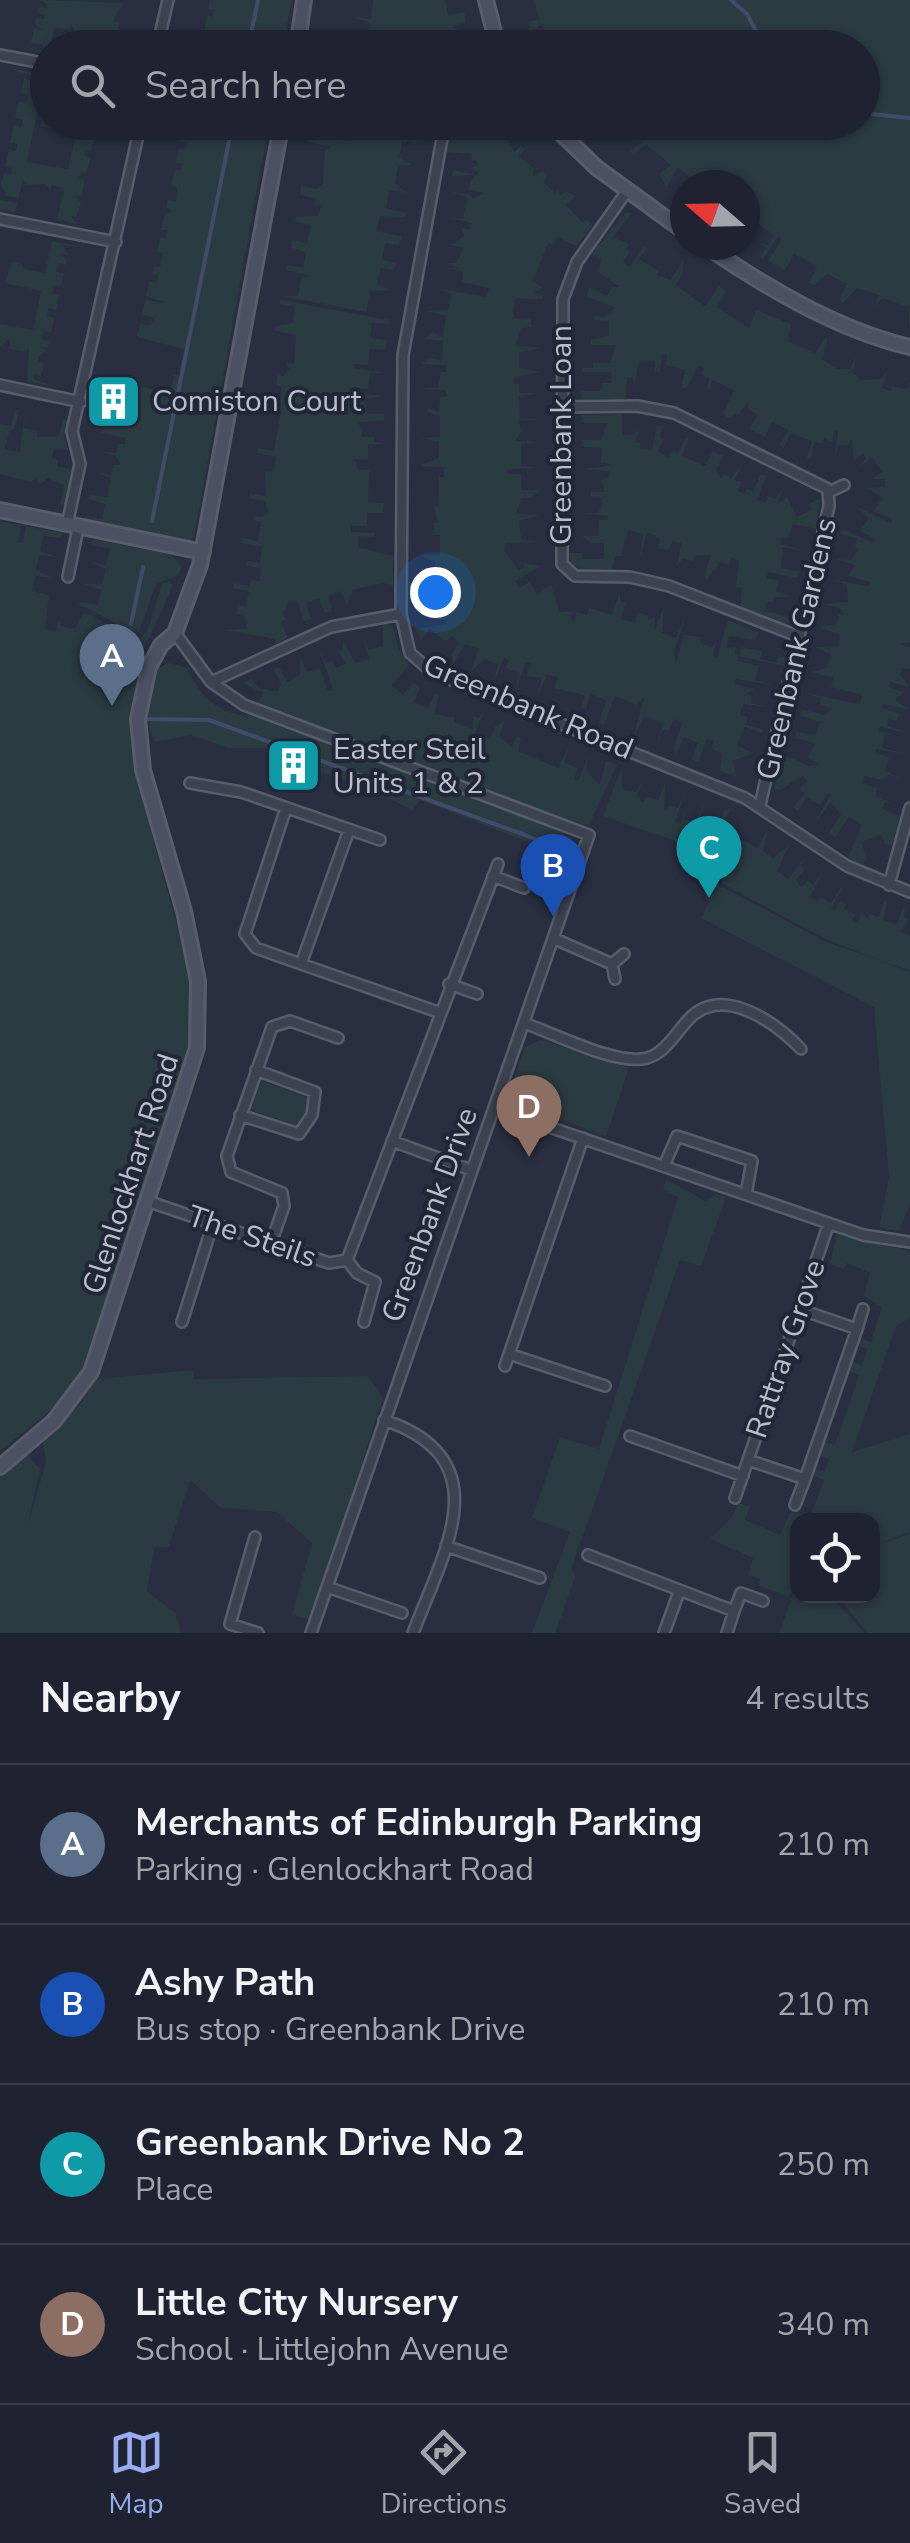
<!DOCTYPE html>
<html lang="en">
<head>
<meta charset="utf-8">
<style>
	:root { --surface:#1f2331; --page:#272b39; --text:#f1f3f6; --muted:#a1a4ab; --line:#3c404d; --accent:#98acf1 }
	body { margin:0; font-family:"Nunito Sans",sans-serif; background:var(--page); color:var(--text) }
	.controls { position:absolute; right:30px; bottom:30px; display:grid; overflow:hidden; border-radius:20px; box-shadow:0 2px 8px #0004 }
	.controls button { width:90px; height:90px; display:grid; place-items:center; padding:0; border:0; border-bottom:2px solid var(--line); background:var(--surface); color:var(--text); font:50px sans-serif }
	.compass { position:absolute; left:670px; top:170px; width:90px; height:90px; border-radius:50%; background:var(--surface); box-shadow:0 2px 8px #0004; rotate:290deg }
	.you { position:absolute; left:435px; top:592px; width:35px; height:35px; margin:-25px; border:8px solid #fff; border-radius:50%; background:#1a73e8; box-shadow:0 0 0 15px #1a73e833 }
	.badge { display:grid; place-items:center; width:65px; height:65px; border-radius:50%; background:var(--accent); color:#fff; font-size:32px; font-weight:700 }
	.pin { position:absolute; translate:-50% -82px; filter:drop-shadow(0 2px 5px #0008) }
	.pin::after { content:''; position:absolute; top:52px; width:35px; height:30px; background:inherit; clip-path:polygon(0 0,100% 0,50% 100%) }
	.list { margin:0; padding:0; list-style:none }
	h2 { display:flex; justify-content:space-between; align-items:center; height:130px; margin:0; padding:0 40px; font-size:42px }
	h2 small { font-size:32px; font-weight:400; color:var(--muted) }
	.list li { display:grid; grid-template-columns:65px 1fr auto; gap:30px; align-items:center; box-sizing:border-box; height:160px; padding:0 40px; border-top:2px solid var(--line) }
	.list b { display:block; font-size:38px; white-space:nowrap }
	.list p { margin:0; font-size:32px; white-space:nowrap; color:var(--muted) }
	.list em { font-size:32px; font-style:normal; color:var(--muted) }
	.icon { flex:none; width:55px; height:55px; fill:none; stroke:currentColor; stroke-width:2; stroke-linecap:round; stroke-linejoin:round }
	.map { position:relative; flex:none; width:910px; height:1633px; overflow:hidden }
	.search { position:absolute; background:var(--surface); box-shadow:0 2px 8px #0004; left:30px; right:30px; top:30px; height:110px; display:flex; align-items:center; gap:25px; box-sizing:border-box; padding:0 35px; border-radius:55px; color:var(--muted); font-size:38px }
	.sheet { height:770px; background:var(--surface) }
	nav { display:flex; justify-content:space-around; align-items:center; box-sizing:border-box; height:140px; border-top:2px solid var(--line); background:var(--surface); font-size:28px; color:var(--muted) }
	nav a { display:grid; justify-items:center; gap:5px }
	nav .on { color:var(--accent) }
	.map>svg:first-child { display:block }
	.green { fill:#2b3b42; fill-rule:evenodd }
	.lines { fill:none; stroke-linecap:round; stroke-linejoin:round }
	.stream { stroke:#424c6a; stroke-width:4 }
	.street-casing { stroke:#585d6b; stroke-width:14 }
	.secondary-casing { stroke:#585d6b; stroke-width:18 }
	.street { stroke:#3d4251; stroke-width:9 }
	.secondary { stroke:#4b5063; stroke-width:12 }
	.labels { text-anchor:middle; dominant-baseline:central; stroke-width:8; stroke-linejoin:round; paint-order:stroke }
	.poi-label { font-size:30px; fill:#babdcb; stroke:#212736; text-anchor:start }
	.street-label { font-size:30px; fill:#babdcb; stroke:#212736 }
</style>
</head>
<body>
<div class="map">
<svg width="910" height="1633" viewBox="0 0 910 1633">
	<rect width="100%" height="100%" fill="#292f41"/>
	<path class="green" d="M40,0L123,3L113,21L119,23L116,37L110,36L113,47H94L96,36L74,31L71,24L69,30L55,27L47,54L18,47L42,50L43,45L31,43L34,29L42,30L35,24L36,18L44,19L45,15L37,13L39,7L46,8L47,4Z
		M210,0H292L283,47H200L208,45L209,32H204L207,15L212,17L214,10L208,9Z
		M373,0H445L448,15L464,12L466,23L452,26L456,32L453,47H367L370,23L353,17L371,19Z
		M533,0H910V323L909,326V307L882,298L874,309L879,295L857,288L843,303L839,300L847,284L827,274L815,285L809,283L817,266L794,254L785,270L768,261L782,239L778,236L764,258L761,257L766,247L762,244L768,245L774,235L755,222L758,218L752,214L745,215V185H698L678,167L666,187L659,174L671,165L646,144L634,154L630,151L642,142L619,125L862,122V48H586L583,39L573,47H552L542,25L532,30L531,35L528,22L540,19Z
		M5,67L36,73L34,81L43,84L27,162L68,169L76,134L40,126L45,103L48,122L98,123L88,134L94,137L91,151L85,150L84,156L90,158L87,173L81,172L79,178L85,180L82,195L75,197L81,202L77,217L71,216L77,224L57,220L64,188L52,185L50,190L46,184L26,185L23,180L15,212L0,209V200L17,203L18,198L6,196L1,184L4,173L11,175L12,168L5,167L9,149L16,151L17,144L10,143L14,125L21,128L23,119L15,118L19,102L26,103L28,96L21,93L24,78L31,80L32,76Z
		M191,122L269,123L194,537L187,542L83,521L84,517L102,519L105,504L88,499L89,495L107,497L111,478L94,472L111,475L114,465H121L115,455L98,451L116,453L118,444H125V438L101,433L107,420L119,423L129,384L170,393L174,375H179L184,349L137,337L140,323L149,326L155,318L142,315L145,300L167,303L146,296L149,281L157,283L158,275L152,274L154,266L160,267L163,253L157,252L160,237L166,238L168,230H161L165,213L172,212L166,207L168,200L176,201L177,187L171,186L175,169L181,171L182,163H176L179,148L186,150L187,142L181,141L184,126L190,127Z
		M353,123H407L405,132L417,139L416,143L402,141L399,157L412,165L398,166L395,183L407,193L389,190L386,208L406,213L405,217L380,216L377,231L403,237L398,245L385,243L382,260L398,263L393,270L380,268L377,284L393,291L370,290L366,312L281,296H298L301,278L311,276L286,270L287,265L303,268L306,252L291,248L292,240L307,243L311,225L295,222L296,217L318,216L321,206L315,204V198L300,195L301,186L317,189L323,184L325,150L331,147L309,142L310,138L350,141Z
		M454,123H500L496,131L506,137L514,152L521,146L525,150L518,156L534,168L533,176L543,171L548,175L543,182L555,193L559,190L560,196L566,191L575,196L566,205L583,223L586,220L593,225L577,246L557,237L554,245L548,243L533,281L543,288L534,293L543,295V299L515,298L513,315L517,319L530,318L532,327L521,328L516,345L541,348L519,353V368L541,372L514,377V384H519V393H541L519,396L520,418L541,420H519L521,432L515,441L540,442L521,444V466L540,468L507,469V474H521V490H540L531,498H521L517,513L540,515L519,521L521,539L540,542L505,543L504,551L518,569H523L524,563L541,566L515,581L520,588L529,582L537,594L551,585L559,612L572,611L570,620L574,622L577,612L587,615L589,608L612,615L620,593V601L625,603L621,619L635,623L638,613L648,615V620L655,617L654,632L664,606L662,633L676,638L686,614L674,652L676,664L684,635L701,637L700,643L712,647L716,642L713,656L717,658L728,620L759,633L754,640L729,636L726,648L736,647L735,654L739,656L742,647L762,651L760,659L777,663L779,656L787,658L785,666L738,656V661L759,666L755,680L773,685L736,679L735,684L754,689L746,694L752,696L751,703L768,707L743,704L740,715L748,717L746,725L763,729L762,733L745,727L737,746L754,753L733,761L737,777L720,771L722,753L712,749L714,741L707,739L698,762L692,759L698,743L684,737L677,753L672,751L683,722L674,719L669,731L663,729L657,745L663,723L645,716L634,736L644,697L637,705L615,696L604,725L599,723L606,700L590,694L586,710L581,707L585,695L554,688L558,678L547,674L537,698L542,678L526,676L531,663L526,662L516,690L519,673L506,668L509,660L504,658L494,681L498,664L484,659L471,671L479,649L465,644L453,664L451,655L459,643L453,636L445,641L430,629L421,640L415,629L446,624L445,620H434L433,586L419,581V578L435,577V562L419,555L440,554V535H434V523H438L434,507L438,506L439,477H444V467L419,466L439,458V442L420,438L440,437V415L420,412L428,413V408L439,412L440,398L447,396L445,390L420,389L438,387L441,372H447L446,365L421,364L430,358L442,361L443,341L423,339L432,332L443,337L446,316L426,311L448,310L451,293L436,288L486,297L489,288L462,282L463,271L439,267L461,269L448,263H456L464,248L443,243L454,244L464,236L462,228L470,230L472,223L447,218L463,219L467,197L448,191L470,195L473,199L484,193L468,190L474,175L452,176L453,170L477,175L478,171L470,168L478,166L476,160L471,161L472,154L445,152Z
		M626,212L632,213L613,237L629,244L626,249L630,252L623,262L629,267L644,246L647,248L639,259L659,271L657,275L670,280L683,261V274L675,285L705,306L719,286L726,291L717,307L749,328L756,310L791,324L788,342L815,353L825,338L828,339L822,359L836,369H850L856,357L853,373L861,380L881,379L887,371L882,388L891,391L892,386L907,389L910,381V642L900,644L910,647V669L902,668L900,675L910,687L890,682L888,687L904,692L895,700L910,710L883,704L881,708L899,713L897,721L889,719L887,726L910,733L880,727L879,731L894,735L885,734L882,748L907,754L876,749L875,753L889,757L885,771L901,778L889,775L882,780L865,776L862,783L877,788L876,796L893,804L885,802L882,809L900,816L892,846L885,844L881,835L861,842L867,859L863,866L848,857L862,825L849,817L835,837L829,833L841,815L831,802L814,824L831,795L828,793L820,805L807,797L798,811L793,807L804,794L800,788L807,781L803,775L781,790L774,789L782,754L809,766L818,765L808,757L815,743L795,738L796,732L815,735L821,722L800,716L801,709L824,715L833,709L820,704L821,698L805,693L860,704L862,695L831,687L833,677L809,672L827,668L831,654L815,647L838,646L840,635L819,627L837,624L839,614L844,615L840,608L824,604L848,602L847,585L834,580L870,586V582L848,576L855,565L835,559L851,560L859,549L855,548L857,538L840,534L842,529L874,543L876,539L860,531L869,518L855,506L891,523L892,519L874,511L882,498L868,488L885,487V479H873L883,471L872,458L858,468L866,458L863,454L854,460L852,439L847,446L838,445L834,462L838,430H834L832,442L824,438L823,443L814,442L811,459L807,458L812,441L791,433L783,449L780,444L789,430L772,422L765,437L750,429L757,414L749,410L748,402L739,414L727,418L723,414L734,390L712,380L710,390L706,388L710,379L701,374L704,368L699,365L686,388L681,387L685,370L666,365L667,355L662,354L660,372L655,371V361L639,360L635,386L632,377H627L626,399H582V391H601L602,383H612L611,372H582V368H593V363H611L615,345H591V340L609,335V321L594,320L595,315L605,317L615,307L587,297L589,287L607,296L612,287H620L597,271L601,260L592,253Z
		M52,241L91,249L63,245L68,255L58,254L67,258L66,265L59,263L57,272L64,273L61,287L54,285L52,294L59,295L56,310L49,308L47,316L54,318L51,333L44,331L42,339L49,341L48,348L40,347L47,350L38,357V362L44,363L41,377L35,375L33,379L60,388L27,381L29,348L25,352L10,349V338L0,347V324L33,330L41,291L5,283L12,262L18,263V269L20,263L24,269L45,273Z
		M280,300L389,320V324L372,323L370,338L387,340L386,350L369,349L368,365L355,364L354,368L386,373H370L368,389L356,388L355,393L384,396L364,399L367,414H384V421L359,422L362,437H374L375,442L384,444H368V459H355L358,470H369L368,502L384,503L383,513H367V526H351V532L374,533V537L358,536V547L393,556V585L382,583L352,590L347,606L342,591L328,596L332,611L325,613L319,598L306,603L311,619L304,621L297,601L289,600L283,613L286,619L281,622L288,638L275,644V639L225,630L248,629L244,616L237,614L238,605L246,606L249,591L233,588L234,583L249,586L251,580L259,581L261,569L246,565L247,561L260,563L262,547L241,543L242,538L258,541L261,522L255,520L256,516L262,517L268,510L265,501L249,498L250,493L266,496L265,471L273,472L276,457L257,453L258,448L274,451L281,412L265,408L262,401L279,403L282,387L276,385L277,375L283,376L289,369L286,363L294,364L296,335L275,331L276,326L293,323L295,307L280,304Z
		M15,409L19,410L15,428L9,432L5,449L20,452L25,411L24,428L37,431V437L59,436L63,419L68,420L64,437L68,450L54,449L52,458L58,460L57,466L72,469L64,505L60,504L64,485L48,478L41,484L36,479L31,482L0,474V424L11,426Z
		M582,415H622V435H634L635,424L634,431L639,432L635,442L640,443V449L652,450L657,425L663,426L660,437L664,439L658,452L668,457L672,451L678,453L686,437L689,439L682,456L705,466L713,451L723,456L716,470L721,478L723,474L731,478L742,464L734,480L741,482L738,491L744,494L747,489L753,491L761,474L766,476L757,500L765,503L769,496L776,499L784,484L777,504L787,497L797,517L811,510L809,504L820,498L817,529L793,524L788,538L781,537L780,544L803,550L783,547L781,568L798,572L797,578L768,572L767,578L779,581L776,591L793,597H774L773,602L767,601L765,611L796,618L793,623L784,624L740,608L742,588L737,587L735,596L739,561L732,558L729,565L718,561L717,571L713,570L708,579L704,576L711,555L695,556L693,562L683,558L677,566L681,543L673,541L668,550L658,548L660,538L647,532L639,560L643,534L628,530L621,556H616L612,569H582L571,563L569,553H582V559H604V543H591L582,536H598L599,520H608V516L581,513H599L602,498L591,497V492H605L601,480L609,479L610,471L582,469L613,465L601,463L602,448L582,447V440H601L607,423H582Z
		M0,521L21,525L18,542L23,543L26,526L62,533L61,538L43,536L40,551L57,557L39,555L36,570L53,578L35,576L32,591L49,595L45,629L56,631L59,619L61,626L75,629L83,613C104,618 119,637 139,638L148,630L162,584L170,581L173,585L140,659L131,719L134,767L194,989L191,1047L92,1354C71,1398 38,1421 0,1451Z
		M93,539L172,555L182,567L178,575L156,584L139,632C124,633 100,610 79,606L80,602L98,605L101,590L84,584H102L106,569L89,561L106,565L110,549L92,545Z
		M383,622L393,626L398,648L409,665L392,685L403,695L414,683L420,687L414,702L428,708L435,693L439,695L434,714L455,718L454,722L473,729V716L479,718L483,712L475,734L490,739L495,727L505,721L499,737L512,747L516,736L521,738L518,751L558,768L569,747L564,762L578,768L574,779L578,781L589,755L586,771L600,785L606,761L617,765L589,825L559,818L557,829L574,840L572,859L420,800L412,810L360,784L300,767L275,748H228L191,735L154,742C144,715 146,697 156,670L168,663L187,668C201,697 214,710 247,717L264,693L242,683L252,679L259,688L278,692L281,684L274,670L279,667L287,682L300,675V657L307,672L320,668L328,691L333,690L319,649L326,663L333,661L336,668L346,664L338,651L343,650V640L355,663L369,659L362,634L368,650L383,646Z
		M622,767V790L637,792L644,776L637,796L643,803L646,796L658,800L665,784L664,811L670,805L678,808L685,792L675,822L680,824L685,811L684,819L696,823L705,800L696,831L706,825L704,818L719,824L725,809L730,810L720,830L733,833L737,849L743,840L757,848L768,830L763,851L773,858L789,845L777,871L788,879L805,858L801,866L804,869L796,881L802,887L807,881L813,885L823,872L810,897L817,902L820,897L831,903L844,884L831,909L835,911L840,901L846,904L844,909L855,914L852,921L857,923L862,912L867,919L869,914L879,917L884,901L887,903L883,920L897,924L903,908L906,909L904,917L908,919L900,932L910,936V970L880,961L910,972V1204L899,1231L879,1228L889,1176L874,1007L701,918L717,884L826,942L880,960L827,940L721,883L731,860L603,816Z
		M541,1040L629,1068L606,1136L513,1102L508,1093L525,1047Z
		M261,1081L311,1099L301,1127L251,1110Z
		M666,1179L705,1201L716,1194L726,1197L701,1266L680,1260L572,1567L575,1578L555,1633H532L570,1532L532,1518L560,1437L599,1449L678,1197L663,1190Z
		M837,1234L910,1251V1318L896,1326L852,1452L910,1434V1532L878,1544L910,1534V1633H868L840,1600L833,1599L865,1633H779L794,1592L787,1596L759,1586L760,1579L748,1575L753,1558L710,1539L732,1517L738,1503L750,1507L745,1520L780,1535L790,1513L811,1515L824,1480L812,1475L815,1469L825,1471L829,1459L819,1456L824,1442L835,1445L859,1375L849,1371L853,1362L862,1365L868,1349L857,1345L858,1338L871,1342L882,1307L864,1296L870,1273L847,1263L844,1269L830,1264ZM798,1520H872V1596H798Z
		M195,1370L193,1379L368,1376L383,1397L312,1620L292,1615L312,1543L277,1512L221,1508L190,1480L169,1547L154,1546L147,1591L176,1614L181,1633H0V1474L25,1453L40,1469L27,1528L46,1462L43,1441L80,1404L97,1379Z"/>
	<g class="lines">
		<path class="stream" d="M731,0L747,14L765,48
			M248,48L258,0
			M862,113L910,118
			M152,521L233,122
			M131,624L143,567
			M146,719L209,720L525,835L566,852L567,857"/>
		<defs>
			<path id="street" d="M157,48L168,0
				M0,55L48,64
				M445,122L403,355L401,614L410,653L432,672L745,798L847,866L910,892
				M627,191L577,262L563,299L562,564L575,576L630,577L669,586L800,637
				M0,219L116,242
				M0,385L81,402
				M560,407L637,406L674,413L828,489L829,506L760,805
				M829,492L844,485
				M67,525L80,464L72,431L141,122
				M68,577L78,528
				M175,633L211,682L244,705L589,835L311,1633
				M211,682L331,627L401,614
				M190,783L241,792L380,840
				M286,808L245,934L256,948L301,964
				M349,830L301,964L438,1012
				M493,876L524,888
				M889,885L910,808
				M555,939L612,964L615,979
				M612,964L624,954
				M449,984L477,994
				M524,1023C555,1034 612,1063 642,1059C663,1057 675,1034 688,1020C722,983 776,1023 801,1049
				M494,1108L863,1235L910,1242
				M240,1115L299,1134L312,1115L315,1092L256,1070
				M392,1141L471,1170
				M664,1166L677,1136L752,1161L746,1194
				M150,1202L329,1263L347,1260L498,864
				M271,1243L284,1206L282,1193L231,1172L227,1156L272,1027L290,1021L338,1038
				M347,1260L357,1273L375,1282L364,1322
				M182,1322L213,1223
				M857,1329L863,1309
				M509,1354L605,1386
				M505,1366L583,1138
				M384,1420C501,1459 444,1551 413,1633
				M630,1436L743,1476
				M748,1460L805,1479L857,1329L799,1309
				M735,1498L829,1223
				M795,1505L805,1479
				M255,1537L230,1624L258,1633
				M446,1546L540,1578
				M588,1555L734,1611L727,1633
				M327,1587L402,1613
				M734,1611L741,1593L763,1601
				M664,1633L679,1592"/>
			<path id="secondary" d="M486,0L498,48
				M297,48L304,0
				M549,122L597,168L685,232
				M704,245C766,287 837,330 910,347
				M0,510L203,552
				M0,1467L54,1421L91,1372L197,1048L198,981L184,911L143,770L138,719L149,667L161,645L175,633L200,565L282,122"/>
		</defs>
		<use href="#street" class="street-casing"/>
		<use href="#secondary" class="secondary-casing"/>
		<use href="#street" class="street"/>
		<use href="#secondary" class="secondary"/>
	</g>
	<defs>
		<symbol id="building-square" viewBox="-11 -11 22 22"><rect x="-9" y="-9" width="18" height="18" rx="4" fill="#0f9aa8" stroke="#212736"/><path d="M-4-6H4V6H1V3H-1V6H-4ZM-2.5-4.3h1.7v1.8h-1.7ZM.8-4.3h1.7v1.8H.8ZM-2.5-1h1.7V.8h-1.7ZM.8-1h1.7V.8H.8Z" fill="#fff"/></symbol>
	</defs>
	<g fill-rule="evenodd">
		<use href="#building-square" x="82" y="370" width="63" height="63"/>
		<use href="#building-square" x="262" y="734" width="63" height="63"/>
	</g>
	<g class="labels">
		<g class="poi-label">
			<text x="152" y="401">Comiston Court</text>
			<text x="333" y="749">Easter Steil<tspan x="333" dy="34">Units 1 &amp; 2</tspan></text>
		</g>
		<g class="street-label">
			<text transform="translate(561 435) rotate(-90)">Greenbank Loan</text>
			<text transform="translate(797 649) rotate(-77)">Greenbank Gardens</text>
			<text transform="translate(528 707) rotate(23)">Greenbank Road</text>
			<text transform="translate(131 1174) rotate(-72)">Glenlockhart Road</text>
			<text transform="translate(430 1215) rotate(-70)">Greenbank Drive</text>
			<text transform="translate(252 1237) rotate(19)">The Steils</text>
			<text transform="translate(786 1349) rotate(-71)">Rattray Grove</text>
		</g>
	</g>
</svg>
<div class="controls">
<button><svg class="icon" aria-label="locate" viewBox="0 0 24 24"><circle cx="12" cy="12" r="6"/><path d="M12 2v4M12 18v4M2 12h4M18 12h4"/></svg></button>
</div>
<svg class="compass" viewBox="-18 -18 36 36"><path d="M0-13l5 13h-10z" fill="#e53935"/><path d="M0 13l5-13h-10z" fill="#a1a4ab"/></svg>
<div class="you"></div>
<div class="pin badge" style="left:112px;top:706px;background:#5c6f8a">A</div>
<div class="pin badge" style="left:553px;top:916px;background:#1a4fb4">B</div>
<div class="pin badge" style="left:709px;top:898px;background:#0f9aa8">C</div>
<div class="pin badge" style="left:529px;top:1157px;background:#8d6e63">D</div>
<div class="search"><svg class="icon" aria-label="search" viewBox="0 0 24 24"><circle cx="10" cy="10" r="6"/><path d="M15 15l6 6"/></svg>Search here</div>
</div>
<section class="sheet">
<h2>Nearby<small>4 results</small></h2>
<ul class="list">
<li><span class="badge" style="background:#5c6f8a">A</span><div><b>Merchants of Edinburgh Parking</b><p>Parking · Glenlockhart Road</p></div><em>210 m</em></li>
<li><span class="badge" style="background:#1a4fb4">B</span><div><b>Ashy Path</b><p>Bus stop · Greenbank Drive</p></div><em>210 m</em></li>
<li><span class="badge" style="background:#0f9aa8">C</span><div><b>Greenbank Drive No 2</b><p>Place</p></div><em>250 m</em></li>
<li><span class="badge" style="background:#8d6e63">D</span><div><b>Little City Nursery</b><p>School · Littlejohn Avenue</p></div><em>340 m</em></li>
</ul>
</section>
<nav>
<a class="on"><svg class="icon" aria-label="map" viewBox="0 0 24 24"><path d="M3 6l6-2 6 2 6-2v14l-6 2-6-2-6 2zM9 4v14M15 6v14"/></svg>Map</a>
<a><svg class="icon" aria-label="directions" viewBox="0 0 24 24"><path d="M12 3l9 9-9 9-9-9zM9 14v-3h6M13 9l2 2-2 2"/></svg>Directions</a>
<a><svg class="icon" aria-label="saved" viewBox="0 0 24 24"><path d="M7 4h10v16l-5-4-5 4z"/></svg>Saved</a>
</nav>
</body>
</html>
